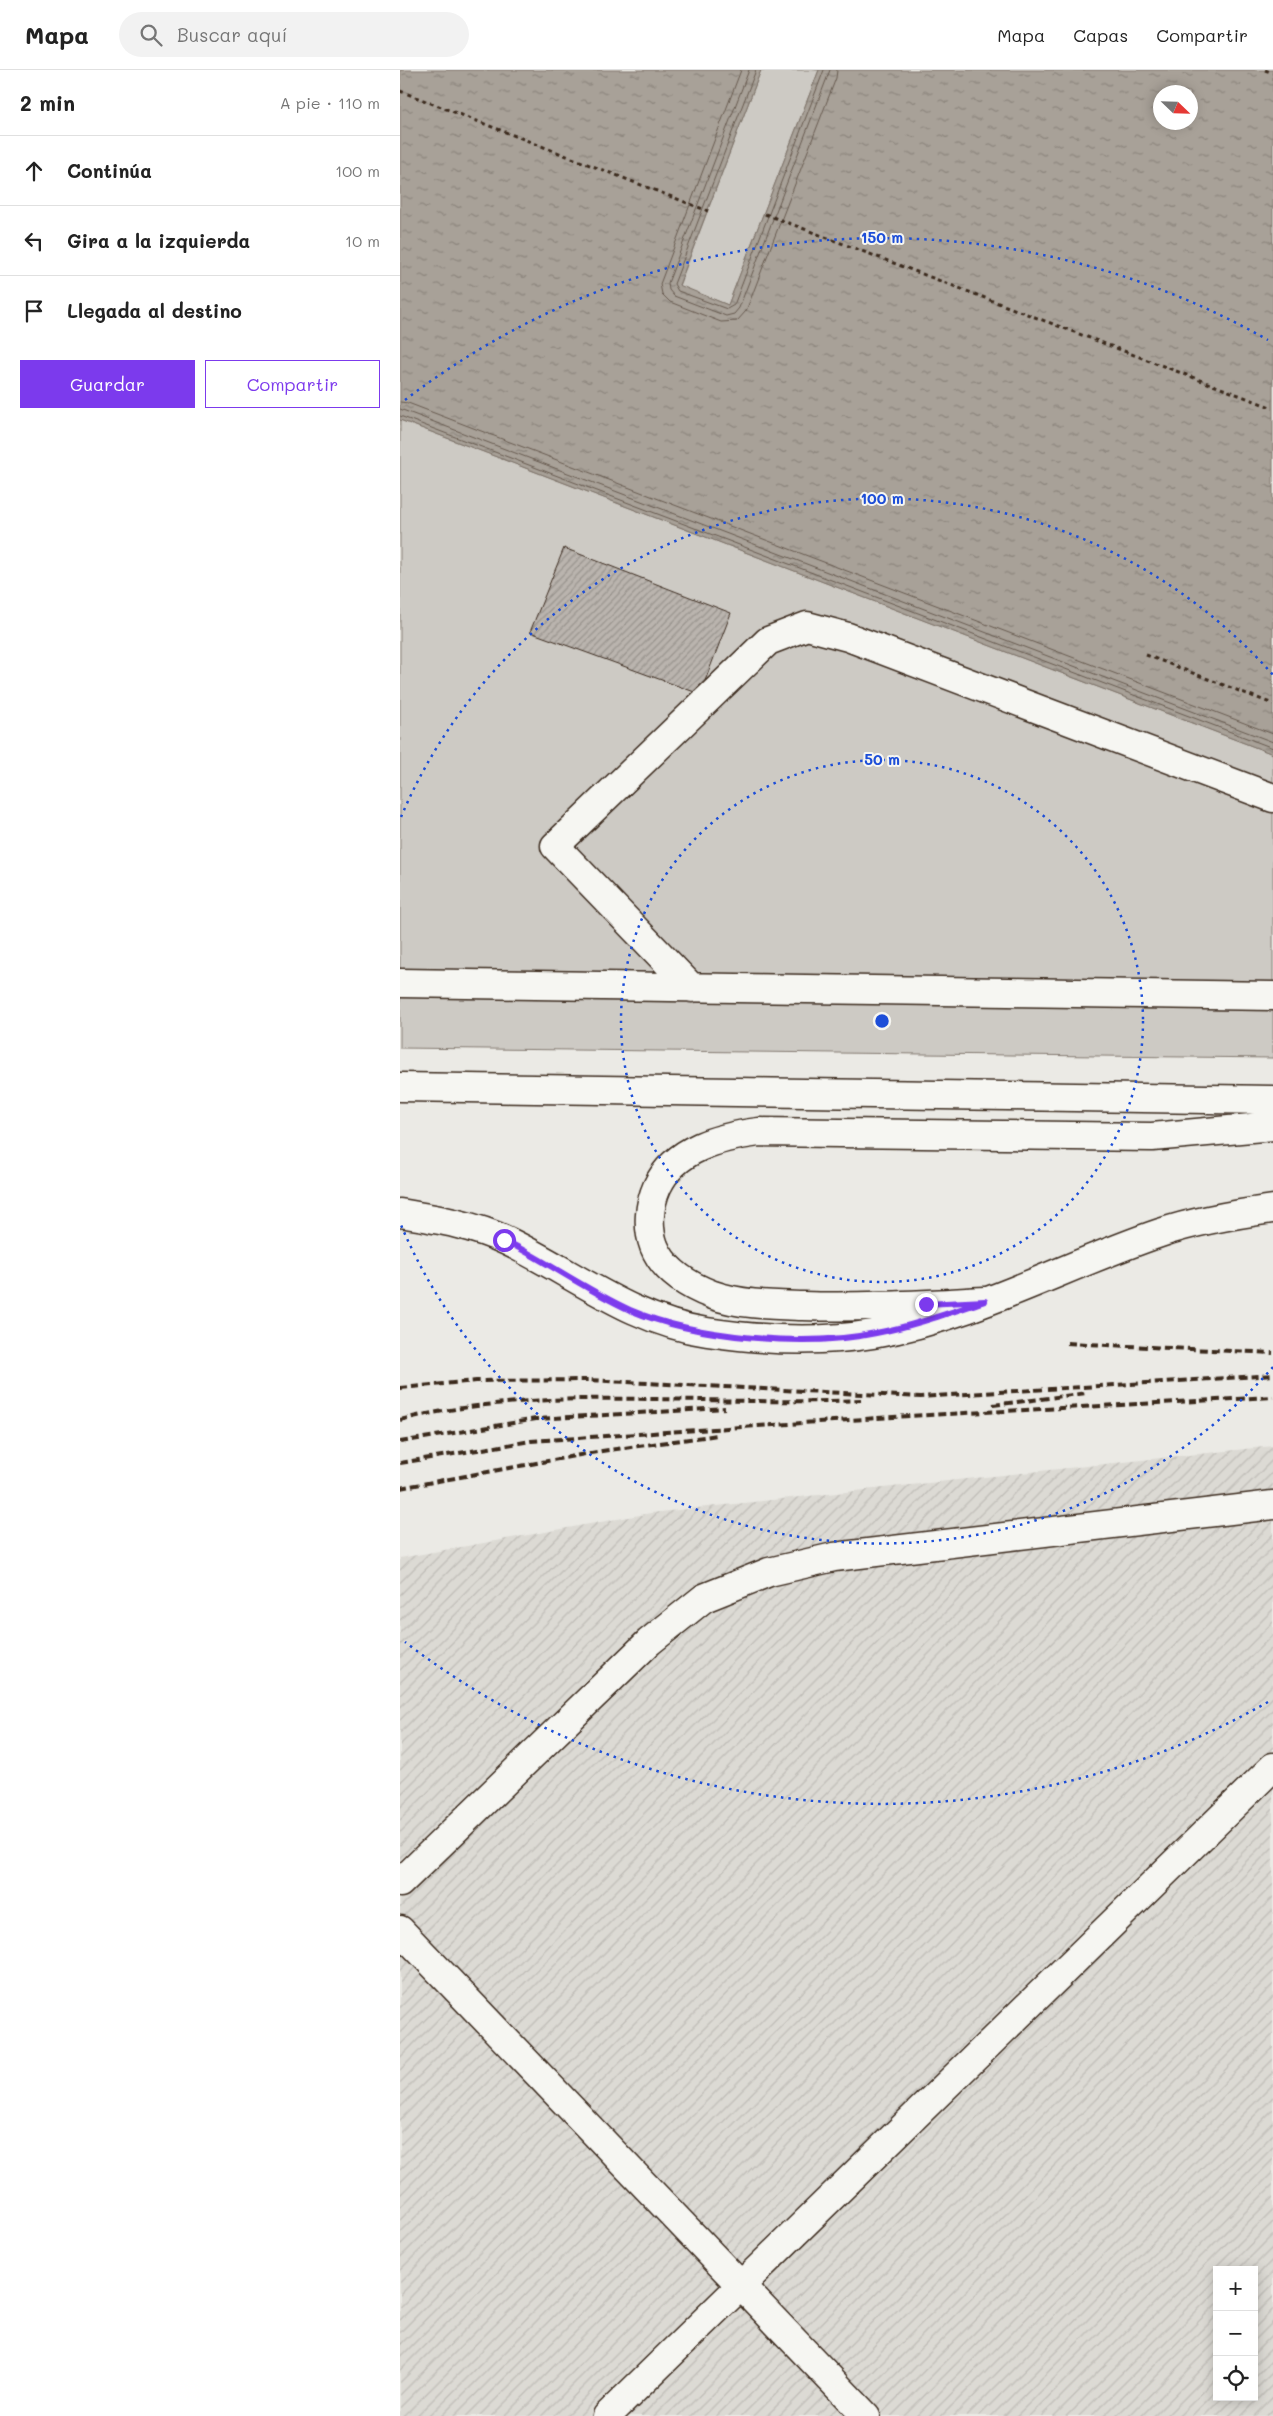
<!DOCTYPE html>
<html lang="es">
<head>
<meta charset="utf-8">
<style>
	:root { --surface:#fff; --page:#f2f2f2; --text:#222; --muted:#767676; --line:#e0e0e0; --accent:#7c3aed }
	body { margin:0; font-family:Mali,sans-serif; background:var(--page); color:var(--text) }
	.controls { position:absolute; right:15px; bottom:15px; display:grid; overflow:hidden; border-radius:0px; box-shadow:0 2px 12px #0003 }
	.controls button { width:45px; height:45px; display:grid; place-items:center; padding:0; border:0; border-bottom:1px solid var(--line); background:var(--surface); color:var(--text); font:25px sans-serif }
	.compass { position:absolute; left:753px; top:15px; width:45px; height:45px; border-radius:50%; background:var(--surface); box-shadow:0 2px 12px #0003; rotate:113deg }
	.stop { position:absolute; width:15px; height:15px; margin:-11px; border:4px solid #7c3aed; border-radius:50%; background:#fff }
	.stop.end { background:#7c3aed; border-color:#fff; box-shadow:0 1px 5px #0008 }
	.list { margin:0; padding:0; list-style:none }
	h2 { display:flex; justify-content:space-between; align-items:center; height:65px; margin:0; padding:0 20px; font-size:21px }
	h2 small { font-size:16px; font-weight:400; color:var(--muted) }
	.list li { display:grid; grid-template-columns:32px 1fr auto; gap:15px; align-items:center; box-sizing:border-box; height:70px; padding:0 20px; border-top:1px solid var(--line) }
	.list b { display:block; font-size:19px; white-space:nowrap }
	.list em { font-size:16px; font-style:normal; color:var(--muted) }
	.actions { display:flex; gap:10px; padding:15px 20px }
	.actions a { flex:1; padding:11px 0; border:1px solid var(--accent); border-radius:0px; text-align:center; font-size:18px; color:var(--accent) }
	.actions .main { background:var(--accent); color:#fff }
	.icon { flex:none; width:28px; height:28px; fill:none; stroke:currentColor; stroke-width:2; stroke-linecap:round; stroke-linejoin:round }
	.map { position:relative; flex:none; width:873px; height:2346px; overflow:hidden }
	header { display:flex; align-items:center; gap:30px; box-sizing:border-box; height:70px; padding:0 25px; background:var(--surface); border-bottom:1px solid var(--line) }
	header strong { font-size:24px }
	nav { display:flex; gap:28px; margin-inline-start:auto; font-size:18px }
	.search { width:350px; height:45px; background:var(--page); display:flex; align-items:center; gap:12px; box-sizing:border-box; padding:0 18px; border-radius:28px; color:var(--muted); font-size:19px }
	main { display:flex }
	aside { flex:1; background:var(--surface) }
	.map>svg:first-child { display:block }
	.industrial { fill:url(#industrial-furrows); fill-rule:evenodd }
	.grass { fill:#cdcac4; stroke:#847a71 }
	.water { fill:url(#water-ripples); stroke:#7c7167; fill-rule:evenodd }
	.lines { fill:none; stroke-linecap:round; stroke-linejoin:round }
	.shore { stroke:#675a4f; stroke-width:1 }
	.building { fill:url(#building-hatch); stroke:#3b2a1e }
	.minor-casing { stroke:#3b2a1e; stroke-width:31 }
	.path { stroke:#3b2a1e; stroke-width:3; stroke-dasharray:4 4; stroke-linecap:butt }
	.minor { stroke:#f6f6f2; stroke-width:28 }
	.rail { stroke:#3b2a1e; stroke-width:4; stroke-dasharray:8 4; stroke-linecap:butt }
	.route { stroke:#7c3aed; stroke-width:6 }
	.ring { fill:none; stroke:#1d4ed8; stroke-width:2.5; stroke-dasharray:2.5 5 }
	.centre { fill:#1d4ed8; stroke:#f6f6f2; stroke-width:2.5 }
	.ring-label { font-size:15px; text-anchor:middle; font-weight:bold; fill:#1d4ed8; stroke:#f6f6f2; stroke-width:4; stroke-linejoin:round; paint-order:stroke }
</style>
</head>
<body>
<header>
<strong>Mapa</strong>
<div class="search"><svg class="icon" aria-label="search" viewBox="0 0 24 24"><circle cx="10" cy="10" r="6"/><path d="M15 15l6 6"/></svg>Buscar aquí</div>
<nav><a>Mapa</a><a>Capas</a><a>Compartir</a></nav>
</header>
<main>
<aside>
<h2>2 min<small>A pie · 110 m</small></h2>
<ul class="list">
<li><svg class="icon" aria-label="ahead" viewBox="0 0 24 24"><path d="M12 20V5M6 11l6-6 6 6"/></svg><div><b>Continúa</b></div><em>100 m</em></li>
<li><svg class="icon" aria-label="left" viewBox="0 0 24 24"><path d="M17 20v-9H6M10 6l-5 5 5 5"/></svg><div><b>Gira a la izquierda</b></div><em>10 m</em></li>
<li><svg class="icon" aria-label="arrive" viewBox="0 0 24 24"><path d="M6 21V4h12l-3 4 3 4H6"/></svg><div><b>Llegada al destino</b></div></li>
</ul>
<div class="actions"><a class="main">Guardar</a><a>Compartir</a></div>
</aside>
<div class="map">
<svg width="873" height="2346" viewBox="0 0 873 2346">
	<defs>
		<pattern id="industrial-furrows" width="10" height="10" patternUnits="userSpaceOnUse" patternTransform="scale(1.25)"><rect width="10" height="10" fill="#dcdad4"/><path d="M-1 1l2-2M0 10L10 0M9 11l2-2" fill="none" stroke="#bebbb6"/></pattern>
		<pattern id="water-ripples" width="26" height="14" patternUnits="userSpaceOnUse" patternTransform="scale(1.25)"><rect width="26" height="14" fill="#a8a198"/><path d="M2 4q2-2 4 0t4 0M15 11q2-2 4 0t4 0" fill="none" stroke="#8a837b"/></pattern>
		<pattern id="building-hatch" width="6" height="6" patternUnits="userSpaceOnUse" patternTransform="scale(1.25)"><rect width="6" height="6" fill="#bab4ae"/><path d="M-1 1l2-2M0 6l6-6M5 7l2-2" fill="none" stroke="#98938d"/></pattern>
	</defs>
	<rect width="100%" height="100%" fill="#ebeae5"/>
	<filter id="ink" filterUnits="userSpaceOnUse"><feTurbulence type="fractalNoise" baseFrequency=".02" numOctaves="2"/><feDisplacementMap in="SourceGraphic" scale="10" xChannelSelector="R" yChannelSelector="G"/><feConvolveMatrix kernelMatrix="1 2 1 2 8 2 1 2 1" color-interpolation-filters="sRGB"/></filter>
	<g filter="url(#ink)">
		<path class="industrial" d="M873,1376V2346H0V1488L251,1443ZM817,2200H854V2327H817Z"/>
		<path class="grass" d="M361,0H419L328,235L279,216Z
			M0,350L873,684V988L0,978Z"/>
		<path class="water" d="M0,0H361L279,215L328,235L419,0H873V684L0,350ZM760,22H790V52H760Z"/>
		<g class="lines">
			<path class="shore" d="M341,0L260,214L262,224L270,232L321,252L337,251L346,241L436,8L437,0
				M349,0L268,213L269,220L274,226L326,246L334,244L339,238L430,0
				M356,0L274,214L278,221L327,239L334,235L424,0
				M0,332L8,333L873,664
				M0,339L873,672
				M0,346L873,678"/>
		</g>
		<path class="building" d="M164,478L331,543L300,624L130,562Z"/>
		<g class="lines">
			<defs>
				<path id="minor" d="M0,913L873,926
					M292,918L155,776L368,571L407,556L448,567L873,728
					M0,1017L873,1030
					M0,1143C36,1149 74,1155 107,1171C174,1203 231,1251 307,1262C361,1270 419,1273 473,1264C573,1247 665,1195 760,1163C795,1151 836,1144 873,1139
					M585,1231C524,1234 464,1238 403,1236C374,1235 342,1235 313,1225C289,1216 264,1201 254,1176C247,1157 249,1135 257,1117C275,1078 320,1067 359,1062L752,1067L873,1056
					M0,1813L249,1572L304,1528L369,1502L434,1487L873,1435
					M0,1860L466,2346
					M207,2346L873,1697"/>
			</defs>
			<use href="#minor" class="minor-casing"/>
			<path class="path" d="M865,0L873,3
				M0,21L308,141
				M365,144L873,338
				M746,585L873,634"/>
			<use href="#minor" class="minor"/>
			<path class="rail" d="M667,1273L873,1283
				M0,1318L76,1311L188,1310L521,1327L873,1305
				M593,1335L687,1323
				M0,1350C151,1313 307,1337 461,1330
				M0,1372L136,1349L325,1338
				M0,1393L131,1371L509,1346L873,1327
				M0,1418L202,1381L318,1365"/>
		</g>
	</g>
	<g class="lines" filter="url(#ink)">
		<path class="route" d="M104,1170C146,1191 186,1220 230,1240C295,1268 406,1278 476,1263C513,1256 549,1243 585,1231L526,1234"/>
	</g>
	<g class="ring">
		<circle cx="482" cy="951" r="261"/>
		<path d="M873 1297A522 522 0 0 1 1 1155M1 747A522 522 0 0 1 873 605"/>
		<path d="M868 1632A783 783 0 0 1 5 1572M5 330A783 783 0 0 1 868 270"/>
	</g>
	<circle cx="482" cy="951" r="8" class="centre"/>
	<g class="ring-label">
		<text x="482" y="173">150 m</text>
		<text x="482" y="434">100 m</text>
		<text x="482" y="695">50 m</text>
	</g>
</svg>
<div class="controls">
<button>+</button>
<button>−</button>
<button><svg class="icon" aria-label="locate" viewBox="0 0 24 24"><circle cx="12" cy="12" r="6"/><path d="M12 2v4M12 18v4M2 12h4M18 12h4"/></svg></button>
</div>
<svg class="compass" viewBox="-18 -18 36 36"><path d="M0-13l5 13h-10z" fill="#e53935"/><path d="M0 13l5-13h-10z" fill="#767676"/></svg>
<div class="stop" style="left:104px;top:1170px"></div>
<div class="stop end" style="left:526px;top:1234px"></div>
</div>
</main>
</body>
</html>
